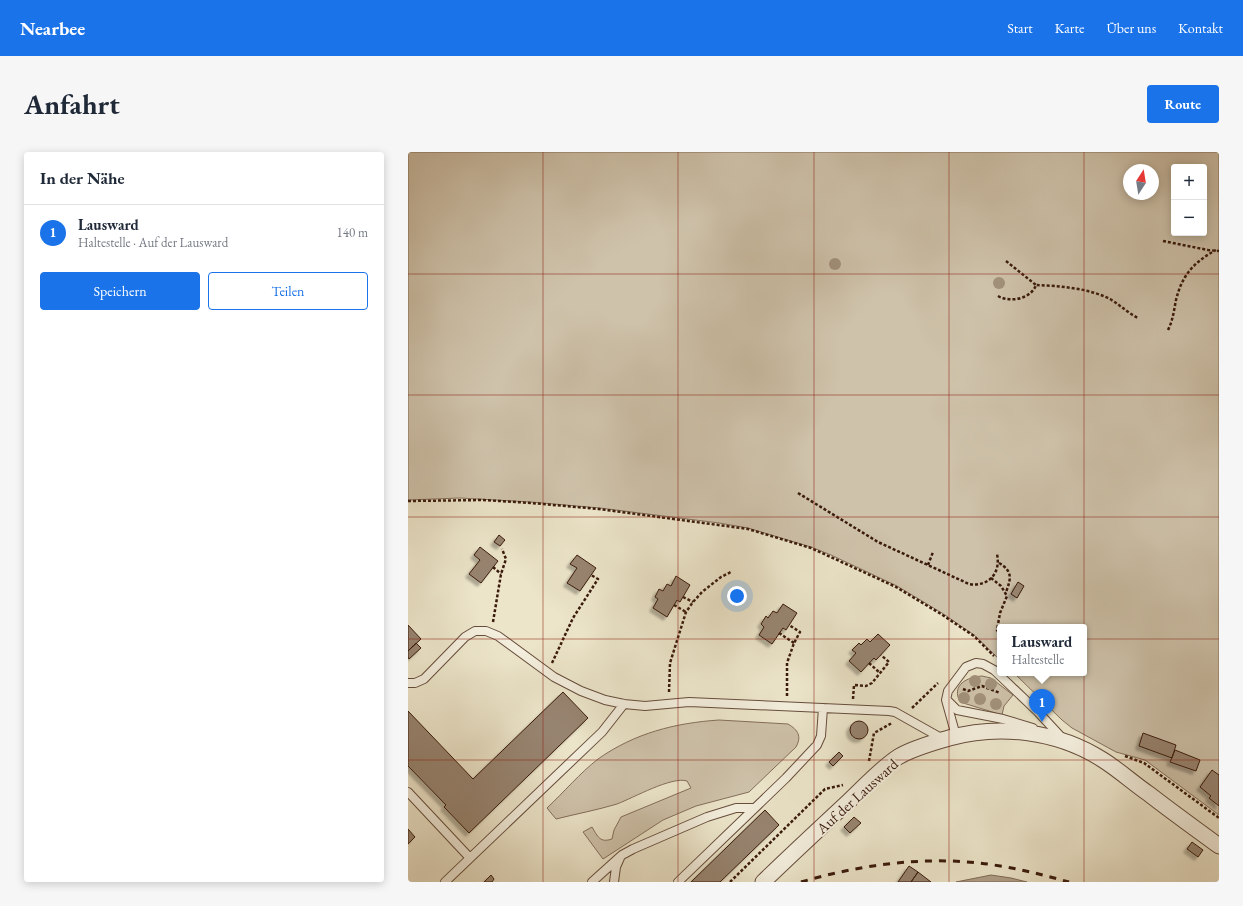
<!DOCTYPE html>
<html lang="de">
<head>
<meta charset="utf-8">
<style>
	:root { --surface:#fff; --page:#f6f6f7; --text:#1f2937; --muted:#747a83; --line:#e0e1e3; --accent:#1a73e8 }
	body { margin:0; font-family:"EB Garamond",serif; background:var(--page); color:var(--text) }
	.controls { position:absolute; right:12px; top:12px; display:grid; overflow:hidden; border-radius:4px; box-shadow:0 2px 10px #0003 }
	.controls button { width:36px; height:36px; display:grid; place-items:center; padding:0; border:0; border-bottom:1px solid var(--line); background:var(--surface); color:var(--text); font:20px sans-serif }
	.compass { position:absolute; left:715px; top:12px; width:36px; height:36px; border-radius:50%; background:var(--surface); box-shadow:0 2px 10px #0003; rotate:12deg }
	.you { position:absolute; left:329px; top:444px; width:14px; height:14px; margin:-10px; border:3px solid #fff; border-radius:50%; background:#1a73e8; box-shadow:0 0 0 6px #1a73e833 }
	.badge { display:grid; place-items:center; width:26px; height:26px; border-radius:50%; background:var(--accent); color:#fff; font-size:13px; font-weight:700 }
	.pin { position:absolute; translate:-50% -33px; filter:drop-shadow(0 1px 2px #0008) }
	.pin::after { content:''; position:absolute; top:21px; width:14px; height:12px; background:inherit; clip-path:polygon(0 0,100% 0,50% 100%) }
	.popup { position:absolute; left:589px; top:472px; width:90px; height:52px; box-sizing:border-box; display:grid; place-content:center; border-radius:4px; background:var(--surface); filter:drop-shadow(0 1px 3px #0005); font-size:13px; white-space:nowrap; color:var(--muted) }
	.popup b { font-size:15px; color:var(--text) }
	.popup::after { content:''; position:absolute; left:50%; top:100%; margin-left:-8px; border:8px solid transparent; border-top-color:var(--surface) }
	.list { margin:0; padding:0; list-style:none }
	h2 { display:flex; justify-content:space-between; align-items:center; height:52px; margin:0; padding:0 16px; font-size:17px }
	h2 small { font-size:13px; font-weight:400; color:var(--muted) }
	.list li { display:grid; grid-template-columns:26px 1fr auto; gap:12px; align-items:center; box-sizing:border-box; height:56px; padding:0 16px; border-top:1px solid var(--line) }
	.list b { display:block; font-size:15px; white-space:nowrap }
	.list p { margin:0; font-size:13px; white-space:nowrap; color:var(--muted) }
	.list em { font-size:13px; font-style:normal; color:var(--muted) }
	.actions { display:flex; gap:8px; padding:12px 16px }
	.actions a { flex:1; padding:9px 0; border:1px solid var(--accent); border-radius:4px; text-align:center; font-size:14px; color:var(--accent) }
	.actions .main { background:var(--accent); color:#fff }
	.map { position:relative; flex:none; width:811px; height:730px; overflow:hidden; border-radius:4px }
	header { display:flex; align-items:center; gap:24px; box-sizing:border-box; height:56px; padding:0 20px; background:var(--accent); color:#fff }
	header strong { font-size:19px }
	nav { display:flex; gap:22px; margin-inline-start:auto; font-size:14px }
	.intro { display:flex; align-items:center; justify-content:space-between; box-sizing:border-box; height:96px; padding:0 24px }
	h1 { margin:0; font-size:28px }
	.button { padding:10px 18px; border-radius:4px; background:var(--accent); color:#fff; font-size:14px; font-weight:700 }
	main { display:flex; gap:24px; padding:0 24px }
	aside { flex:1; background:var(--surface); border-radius:4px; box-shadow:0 2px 10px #0003 }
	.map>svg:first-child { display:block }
	.green { fill:#cec2aa; stroke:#846e5b; fill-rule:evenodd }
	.water { fill:#afa089; stroke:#806a57 }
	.building { fill:#97846f; stroke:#3a1a0c; filter:url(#shadow) }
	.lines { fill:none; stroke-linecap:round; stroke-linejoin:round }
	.service-casing { stroke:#664d3c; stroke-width:10 }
	.minor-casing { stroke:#664d3c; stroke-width:17 }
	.path { stroke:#3a1a0c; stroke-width:2.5; stroke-dasharray:3 2; stroke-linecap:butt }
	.service { stroke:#f3eedd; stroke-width:8 }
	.minor { stroke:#f3eedd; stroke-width:15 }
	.rail { stroke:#3a1a0c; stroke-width:3; stroke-dasharray:7 7; stroke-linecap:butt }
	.tree { fill:#a2917b }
	.grid { fill:none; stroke:#8f2418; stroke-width:1; stroke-opacity:0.55 }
	.labels { text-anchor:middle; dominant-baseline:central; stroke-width:4; stroke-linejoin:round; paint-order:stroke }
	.street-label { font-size:15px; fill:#3a1a0c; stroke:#f3eedd }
</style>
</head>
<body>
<header>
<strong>Nearbee</strong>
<nav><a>Start</a><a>Karte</a><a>Über uns</a><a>Kontakt</a></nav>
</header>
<div class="intro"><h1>Anfahrt</h1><a class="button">Route</a></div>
<main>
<aside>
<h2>In der Nähe<small></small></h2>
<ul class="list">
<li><span class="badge">1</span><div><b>Lausward</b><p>Haltestelle · Auf der Lausward</p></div><em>140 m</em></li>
</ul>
<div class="actions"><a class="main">Speichern</a><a>Teilen</a></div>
</aside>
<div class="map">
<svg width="811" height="730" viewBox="0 0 811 730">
	<defs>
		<filter id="shadow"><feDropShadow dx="-3.5" dy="3.5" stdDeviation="1" flood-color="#0004"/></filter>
	</defs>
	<rect width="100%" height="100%" fill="#ece5ca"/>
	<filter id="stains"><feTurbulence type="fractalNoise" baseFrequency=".005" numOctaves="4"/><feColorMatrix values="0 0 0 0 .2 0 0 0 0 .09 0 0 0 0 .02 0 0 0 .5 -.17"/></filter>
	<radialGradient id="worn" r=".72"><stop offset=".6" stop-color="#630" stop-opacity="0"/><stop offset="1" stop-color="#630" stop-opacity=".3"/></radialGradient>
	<path class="green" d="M0,0H811V663L737,608L708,600L664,576L654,568L606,521H676V475H592V508L566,483L534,461L489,434L423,403L403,395L340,376L311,371L192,356L123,350L52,346L0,348ZM766,15H796V81H766ZM721,18H745V42H721Z
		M574,524L583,526L605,543L596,554L594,563L552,550C543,533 559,525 574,524Z
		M311,568L380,572C390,578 394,584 388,595L341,640L288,654L255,668L195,707L175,680L184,675C190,685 192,691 204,687L206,678L213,665L283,636L279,629C264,624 225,646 209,652C189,658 168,662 148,667L139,656C156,640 172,621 190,607C227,581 267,571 311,568Z"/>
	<path class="water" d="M583,723L603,726L619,730H548Z"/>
	<path class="building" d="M91,383L97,388L92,394L86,390Z
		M72,395L90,409L73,431L61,422L72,408L66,403Z
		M169,403L188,416L172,439L159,431L169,416L162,412Z
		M268,424L282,433L272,450L269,448L259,465L245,456L250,447L247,445L251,437L255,439L259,432L263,434Z
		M610,430L616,434L609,446L603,442Z
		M375,452L389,461L378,478L375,476L364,492L351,483L356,475L353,472L358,464L360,466L365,459L369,461Z
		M0,473L13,487L0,499Z
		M470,482L482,493L468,508L466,506L453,520L441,509L448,501L444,498L451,491L453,493L459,487L462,490Z
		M8,491L13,496L1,507L0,505V499Z
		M155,540L180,566L61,681L36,655L38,653L0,614V559L65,627Z
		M442 578a9 9 0 1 1 18 0a9 9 0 1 1-18 0Z
		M735,581L768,593L764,606L731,594Z
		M767,598L792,608L788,619L762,610Z
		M431,600L435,604L425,614L421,610Z
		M804,618L811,623V654L801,646L803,644L792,635Z
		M357,658L371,673L312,730H283Z
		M446,665L453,671L442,681L436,675Z
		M0,677L7,685L0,692Z
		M784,690L795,698L790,705L779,697Z
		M501,714L510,720L503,730H490Z
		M510,720L523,730H503Z
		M83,723L86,727L84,730H76Z"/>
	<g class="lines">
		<defs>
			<path id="service" d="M0,531H7L16,527L57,485L67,479H78L90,484L146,525L173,539L197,548L216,552L237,554L281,550L481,559L487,560L535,587
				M539,548L549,558L595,567L625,576
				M548,584L538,548L540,539L558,515L568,511L575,512L586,518L630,560L655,587
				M0,640L62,706
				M37,730L194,580L216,552
				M184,730L214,703L225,697L299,665L328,656H346
				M206,730L208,715L212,706
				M270,730L378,626L409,593L413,584L415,556"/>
			<path id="minor" d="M355,730C383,703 412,676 441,649C457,634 472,617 490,605C505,596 524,591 541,586C592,572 650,579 695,608C711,618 725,631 741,642C764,660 788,677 811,694"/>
		</defs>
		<use href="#service" class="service-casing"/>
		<use href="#minor" class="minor-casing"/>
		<path class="path" d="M755,89L800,98L811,99
			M598,109L628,133
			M590,144C602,151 623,147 628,133C652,134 680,136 702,147C712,153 720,161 730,166
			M760,178C765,168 766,158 768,148C774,123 786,110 808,98
			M390,341L470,390L561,432C581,435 593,421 589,402
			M0,349L75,348L123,351L191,357L340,377L403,396L488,435L533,462L566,484L586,504
			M591,411C605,419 603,427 598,440
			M520,413L525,400
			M85,415L93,422
			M583,426L593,434L599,444L592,461L589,478L592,483
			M275,445L285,450
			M266,453L278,460
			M85,470L93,422L98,407L94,397
			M371,481L386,491
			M144,511L165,466L190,427L183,423
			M461,511L472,521
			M555,537L560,539L574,534L592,541
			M261,540L262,511L278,460L285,450L294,440L313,425L323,420
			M379,544V511L386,491L392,480L381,473
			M445,547L446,533L458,534L464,531L481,510L473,503
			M504,556L530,531
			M717,604L736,611L811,666
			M461,609L466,581L484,571
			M322,730L417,637L435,633"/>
		<use href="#service" class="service"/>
		<use href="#minor" class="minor"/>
		<path class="rail" d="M393,730C455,712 522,703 586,713C612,717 636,723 661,730"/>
	</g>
	<g class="tree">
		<circle cx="427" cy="112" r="6"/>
		<circle cx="591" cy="131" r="6"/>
		<circle cx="567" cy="529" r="6"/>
		<circle cx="583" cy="532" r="6"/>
		<circle cx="556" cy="546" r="6"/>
		<circle cx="572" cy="547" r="6"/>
		<circle cx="588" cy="552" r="6"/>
	</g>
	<path class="grid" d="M135,0V730M270,0V730M406,0V730M541,0V730M676,0V730M0,122H811M0,243H811M0,365H811M0,487H811M0,608H811"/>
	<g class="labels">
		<g class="street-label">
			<text transform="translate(449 644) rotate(-42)">Auf der Lausward</text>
		</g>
	</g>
	<rect width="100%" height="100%" filter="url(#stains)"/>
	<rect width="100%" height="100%" fill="url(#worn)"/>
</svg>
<div class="controls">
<button>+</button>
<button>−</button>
</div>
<svg class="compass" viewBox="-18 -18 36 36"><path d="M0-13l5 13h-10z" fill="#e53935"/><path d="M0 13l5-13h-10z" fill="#747a83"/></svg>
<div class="you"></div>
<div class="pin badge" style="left:634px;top:570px">1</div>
<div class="popup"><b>Lausward</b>Haltestelle</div>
</div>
</main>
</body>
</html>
